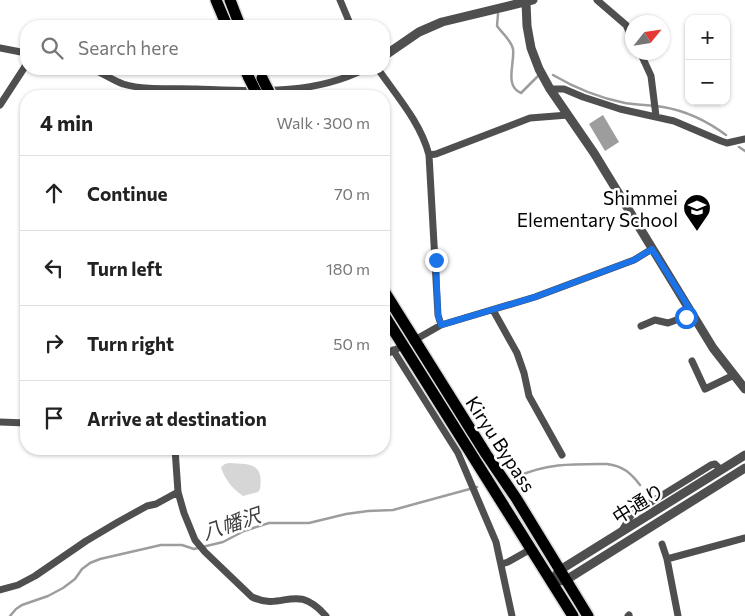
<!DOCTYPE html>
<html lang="en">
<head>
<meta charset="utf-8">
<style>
	:root { --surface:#fff; --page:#f6f6f6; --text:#222; --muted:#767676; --line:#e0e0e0 }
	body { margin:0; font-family:Commissioner,"Noto Sans JP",sans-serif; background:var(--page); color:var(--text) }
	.controls { position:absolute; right:15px; top:15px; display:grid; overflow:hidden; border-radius:10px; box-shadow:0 1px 4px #0004 }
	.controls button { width:45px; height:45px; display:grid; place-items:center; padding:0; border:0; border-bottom:1px solid var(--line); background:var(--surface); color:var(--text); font:25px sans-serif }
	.compass { position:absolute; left:625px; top:15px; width:45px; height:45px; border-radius:50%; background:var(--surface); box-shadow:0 1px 4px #0004; rotate:60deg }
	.stop { position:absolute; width:15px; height:15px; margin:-11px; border:4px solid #1a73e8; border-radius:50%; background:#fff }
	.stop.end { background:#1a73e8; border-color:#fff; box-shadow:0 1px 5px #0008 }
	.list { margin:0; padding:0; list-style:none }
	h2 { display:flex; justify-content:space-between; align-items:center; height:65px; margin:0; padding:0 20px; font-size:21px }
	h2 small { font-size:16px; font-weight:400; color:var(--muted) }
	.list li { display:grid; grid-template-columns:32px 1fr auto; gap:15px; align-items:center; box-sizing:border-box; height:75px; padding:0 20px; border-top:1px solid var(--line) }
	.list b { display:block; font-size:19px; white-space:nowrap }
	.list em { font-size:16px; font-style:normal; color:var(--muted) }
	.icon { flex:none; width:28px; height:28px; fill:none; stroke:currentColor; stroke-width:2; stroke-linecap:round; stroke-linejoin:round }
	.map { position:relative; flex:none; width:745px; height:616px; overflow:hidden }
	.search { position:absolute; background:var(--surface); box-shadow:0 1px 4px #0004; left:20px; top:20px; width:370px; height:55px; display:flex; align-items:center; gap:12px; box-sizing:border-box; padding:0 18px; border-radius:20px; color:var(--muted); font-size:19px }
	.panel { position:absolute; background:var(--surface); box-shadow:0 1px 4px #0004; left:20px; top:90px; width:370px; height:365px; border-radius:20px }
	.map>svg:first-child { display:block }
	.green { fill:#d6d6d6 }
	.water { fill:#9d9d9d }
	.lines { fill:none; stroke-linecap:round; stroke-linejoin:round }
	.stream { stroke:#9d9d9d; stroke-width:2.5 }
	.trunk-casing { stroke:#dbdbdb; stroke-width:14 }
	.minor { stroke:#4f4f4f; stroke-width:7 }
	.tertiary { stroke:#4f4f4f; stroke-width:9 }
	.trunk { stroke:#000; stroke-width:11 }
	.trunk-bridge-casing { stroke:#dbdbdb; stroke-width:14; stroke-linecap:butt }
	.trunk-bridge { stroke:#000; stroke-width:11 }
	.route { stroke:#1a73e8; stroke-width:6 }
	.labels { text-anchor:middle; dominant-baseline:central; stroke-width:5; stroke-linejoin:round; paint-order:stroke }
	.poi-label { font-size:19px; fill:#000; stroke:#fff; text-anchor:end }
	.street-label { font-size:19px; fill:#000; stroke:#fff }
	.water-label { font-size:20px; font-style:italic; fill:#3e3e3e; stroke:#fff }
</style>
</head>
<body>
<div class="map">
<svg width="745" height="616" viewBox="0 0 745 616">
	<rect width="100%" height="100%" fill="#fff"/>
	<path class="green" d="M229,463C250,464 264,463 260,489L258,492L243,496C233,489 224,479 221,467L225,464Z"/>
	<path class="water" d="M603,115L619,142L605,151L589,124Z"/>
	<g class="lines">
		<path class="stream" d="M498,14L497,26C502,33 511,40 513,49C515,63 504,86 521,93L538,76
			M553,75C575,88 600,98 625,103C638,105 651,105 663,107C687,111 707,121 726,135
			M739,147L745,151
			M517,477C546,463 575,464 607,464C623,466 631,473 640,485
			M10,616L16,609L22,605L48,596L63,588L75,579L82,569L90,563L100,559L161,545H182L194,549L223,542L244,531L269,523H309L346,514L368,511L393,510L477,487"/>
		<defs>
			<path id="trunk" d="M216,0L227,26
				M230,0L240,26
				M245,69L249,78
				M384,291L486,454L516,498L588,616
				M384,315L573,616"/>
		</defs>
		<use href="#trunk" class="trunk-casing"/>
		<path class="minor" d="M340,0L351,26
			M597,0L626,25L632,38
			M0,48L26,53
			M640,52L651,76L656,116
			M92,69C103,73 112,80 123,84C147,91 171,88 196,89C253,91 312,96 365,69
			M378,69C396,95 421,123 429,155L438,315L441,325
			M550,89H564L583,97L620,109L674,121L721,141L727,143L745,139
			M0,105L26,65
			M429,155L436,154L530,118L568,115
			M493,310L517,353L524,373L529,396L562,455
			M641,326L655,320L668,323L693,314
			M413,341L441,325L535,297L634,260L652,249
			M393,350L458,453L496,542L512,616
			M384,355L397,349
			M692,361L705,389L734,375
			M0,422L26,423
			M175,449L178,492L184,513L195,540L205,552L252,597C284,612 295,581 326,616
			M621,532L632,514L711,465L715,464L721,470
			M662,544L667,559L678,616
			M667,559L745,538
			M502,564L508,562L531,549
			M0,590L18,585L35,576L86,541L118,522L147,506L156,504L178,492
			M628,616L629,615"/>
		<path class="tertiary" d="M526,2L527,26L531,48L539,69L550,89L594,153L713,348L745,389
			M384,56L419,32L442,22L533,0
			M551,582L560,570L745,455
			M551,582L566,580L745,468"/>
		<use href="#trunk" class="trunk"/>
		<defs>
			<path id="trunk-bridge" d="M249,78L258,96
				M262,78L271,96"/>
		</defs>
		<use href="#trunk-bridge" class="trunk-bridge-casing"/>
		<use href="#trunk-bridge" class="trunk-bridge"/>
	</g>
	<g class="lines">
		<path class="route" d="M436,260L438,315L441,325L535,297L634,260L652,249L693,314L686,317"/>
	</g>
	<defs>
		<symbol id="school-pin" viewBox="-11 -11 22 30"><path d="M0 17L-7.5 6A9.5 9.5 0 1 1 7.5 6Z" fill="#000" stroke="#fff"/><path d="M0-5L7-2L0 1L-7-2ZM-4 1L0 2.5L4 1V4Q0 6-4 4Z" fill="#fff"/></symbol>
	</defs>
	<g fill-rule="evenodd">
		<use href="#school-pin" x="681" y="192" width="32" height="43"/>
	</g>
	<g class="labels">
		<g class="poi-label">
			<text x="678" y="197">Shimmei<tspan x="678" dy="22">Elementary School</tspan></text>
		</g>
		<g class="street-label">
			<text transform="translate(501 444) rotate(57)">Kiryu Bypass</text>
			<text transform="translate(638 503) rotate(-32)">中通り</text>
		</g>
		<g class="water-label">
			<text transform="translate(231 523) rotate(-18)">八幡沢</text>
		</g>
	</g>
</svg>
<div class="controls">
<button>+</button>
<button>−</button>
</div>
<svg class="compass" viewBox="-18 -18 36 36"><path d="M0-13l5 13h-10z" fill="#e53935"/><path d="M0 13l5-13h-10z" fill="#767676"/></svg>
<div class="stop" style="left:686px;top:317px"></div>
<div class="stop end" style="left:436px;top:260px"></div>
<div class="search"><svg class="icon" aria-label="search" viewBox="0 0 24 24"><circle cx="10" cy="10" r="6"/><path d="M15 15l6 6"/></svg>Search here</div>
<section class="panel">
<h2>4 min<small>Walk · 300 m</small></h2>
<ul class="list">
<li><svg class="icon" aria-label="ahead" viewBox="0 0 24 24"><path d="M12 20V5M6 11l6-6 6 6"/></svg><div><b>Continue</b></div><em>70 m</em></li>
<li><svg class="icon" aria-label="left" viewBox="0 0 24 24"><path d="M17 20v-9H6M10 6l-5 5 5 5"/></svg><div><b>Turn left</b></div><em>180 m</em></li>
<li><svg class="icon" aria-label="right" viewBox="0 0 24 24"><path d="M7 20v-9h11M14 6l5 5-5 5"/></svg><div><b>Turn right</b></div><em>50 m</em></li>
<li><svg class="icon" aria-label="arrive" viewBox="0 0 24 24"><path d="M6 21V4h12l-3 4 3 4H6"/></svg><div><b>Arrive at destination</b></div></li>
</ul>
</section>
</div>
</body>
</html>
